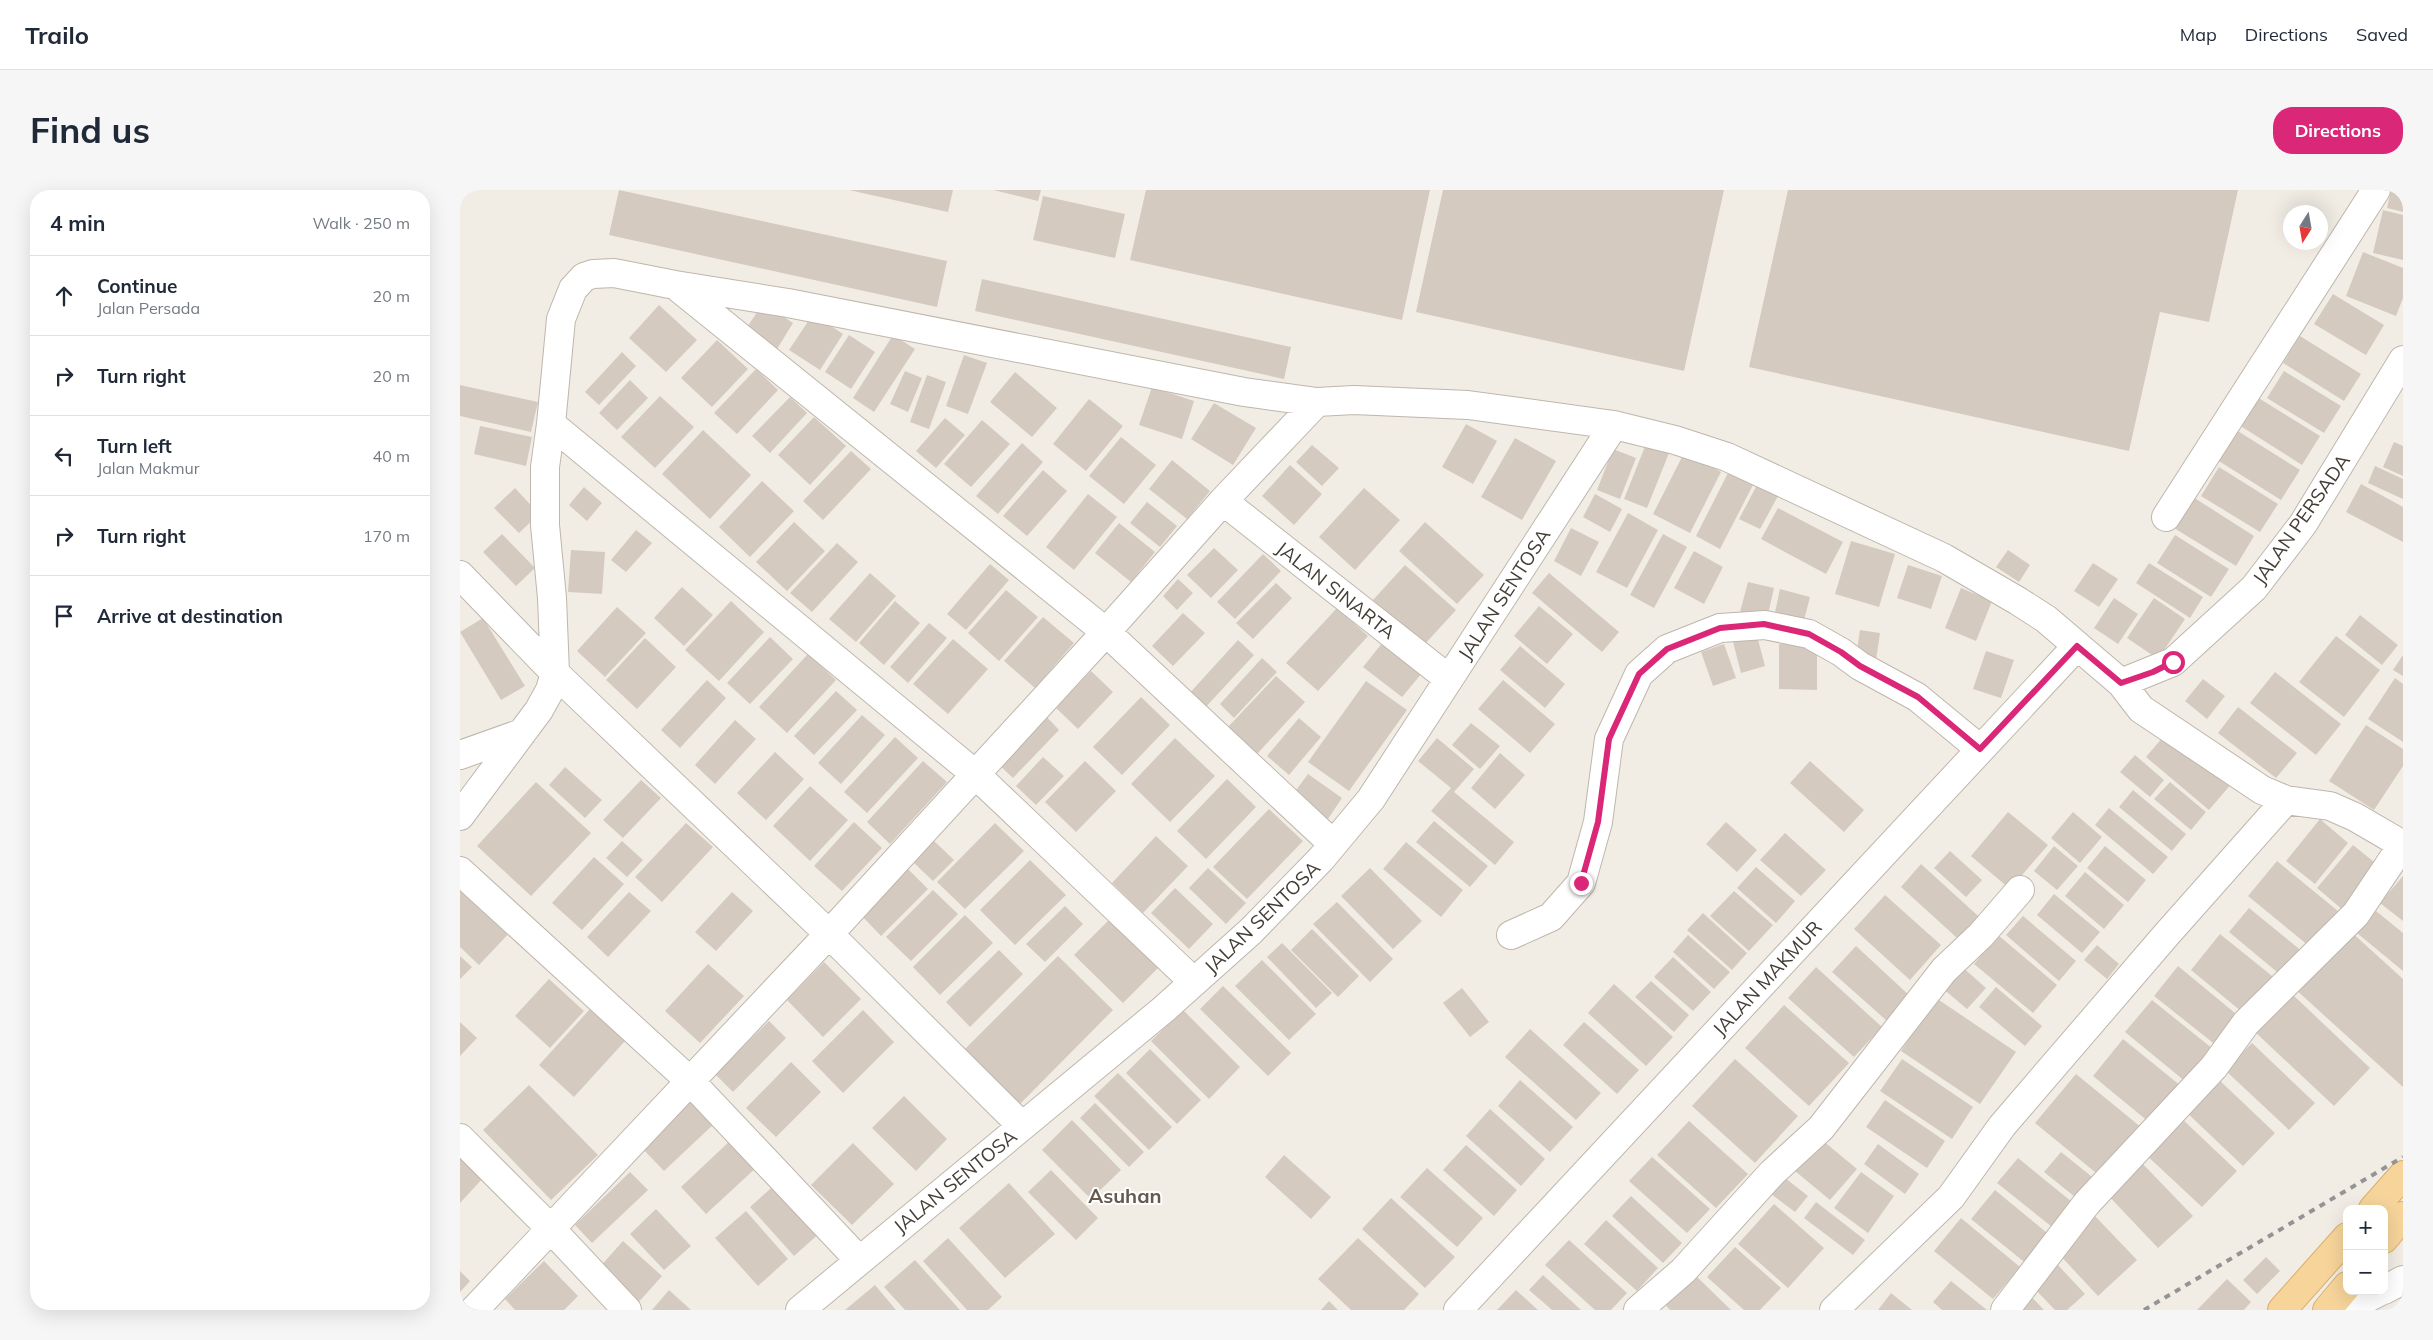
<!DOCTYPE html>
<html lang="en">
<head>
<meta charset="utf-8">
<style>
	:root { --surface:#fff; --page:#f6f6f7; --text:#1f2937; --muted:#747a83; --line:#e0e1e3; --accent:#db2777 }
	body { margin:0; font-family:Mulish,sans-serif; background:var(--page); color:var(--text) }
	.controls { position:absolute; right:15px; bottom:15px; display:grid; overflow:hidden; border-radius:10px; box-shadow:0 5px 20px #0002 }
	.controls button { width:45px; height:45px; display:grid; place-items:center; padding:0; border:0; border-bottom:1px solid var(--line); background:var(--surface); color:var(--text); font:25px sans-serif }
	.compass { position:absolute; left:1823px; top:15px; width:45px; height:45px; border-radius:50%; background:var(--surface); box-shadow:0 5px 20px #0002; rotate:191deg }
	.stop { position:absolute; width:15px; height:15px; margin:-11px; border:4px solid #db2777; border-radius:50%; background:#fff }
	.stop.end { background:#db2777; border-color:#fff; box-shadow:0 1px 5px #0008 }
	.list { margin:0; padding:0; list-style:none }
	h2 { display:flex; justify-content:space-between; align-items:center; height:65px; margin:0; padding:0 20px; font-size:21px }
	h2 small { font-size:16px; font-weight:400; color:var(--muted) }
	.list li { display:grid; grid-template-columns:32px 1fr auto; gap:15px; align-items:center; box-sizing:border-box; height:80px; padding:0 20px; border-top:1px solid var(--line) }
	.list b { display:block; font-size:19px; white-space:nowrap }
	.list p { margin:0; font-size:16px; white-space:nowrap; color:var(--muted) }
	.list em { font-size:16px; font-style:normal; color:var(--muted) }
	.icon { flex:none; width:28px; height:28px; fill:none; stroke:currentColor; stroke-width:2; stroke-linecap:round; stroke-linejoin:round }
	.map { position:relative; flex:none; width:1943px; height:1120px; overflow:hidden; border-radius:20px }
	header { display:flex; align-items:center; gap:30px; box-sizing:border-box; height:70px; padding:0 25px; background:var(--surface); border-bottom:1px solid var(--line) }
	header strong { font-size:24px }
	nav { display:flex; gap:28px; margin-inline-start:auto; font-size:18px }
	.intro { display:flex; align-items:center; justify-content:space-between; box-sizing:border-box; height:120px; padding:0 30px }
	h1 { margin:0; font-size:35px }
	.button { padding:12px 22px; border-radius:20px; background:var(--accent); color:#fff; font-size:18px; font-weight:700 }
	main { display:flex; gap:30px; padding:0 30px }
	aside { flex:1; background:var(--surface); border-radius:20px; box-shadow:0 5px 20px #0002 }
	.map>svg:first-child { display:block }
	.building { fill:#d5cabf }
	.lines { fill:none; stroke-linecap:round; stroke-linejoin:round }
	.minor-casing { stroke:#bfb6ac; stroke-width:30 }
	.major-casing { stroke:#daaf6b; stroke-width:30 }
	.minor { stroke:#fff; stroke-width:28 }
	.major { stroke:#f6d49a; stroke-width:28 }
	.rail { stroke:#949494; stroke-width:4; stroke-dasharray:6 6; stroke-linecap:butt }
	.route { stroke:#db2777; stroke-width:6 }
	.labels { text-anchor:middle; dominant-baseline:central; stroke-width:4; stroke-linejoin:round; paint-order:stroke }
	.street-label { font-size:19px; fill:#433d35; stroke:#fff }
	.neighbourhood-label { font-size:20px; font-weight:bold; fill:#655a4d; stroke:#fff }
</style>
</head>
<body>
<header>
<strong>Trailo</strong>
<nav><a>Map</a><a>Directions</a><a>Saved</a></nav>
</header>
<div class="intro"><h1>Find us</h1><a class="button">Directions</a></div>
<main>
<aside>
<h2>4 min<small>Walk · 250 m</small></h2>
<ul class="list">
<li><svg class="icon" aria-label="ahead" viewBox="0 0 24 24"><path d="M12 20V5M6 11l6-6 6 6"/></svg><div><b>Continue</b><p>Jalan Persada</p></div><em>20 m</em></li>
<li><svg class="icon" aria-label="right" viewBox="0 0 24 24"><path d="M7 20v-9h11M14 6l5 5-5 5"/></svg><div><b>Turn right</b></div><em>20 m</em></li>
<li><svg class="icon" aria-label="left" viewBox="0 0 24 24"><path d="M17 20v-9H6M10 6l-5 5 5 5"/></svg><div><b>Turn left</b><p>Jalan Makmur</p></div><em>40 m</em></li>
<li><svg class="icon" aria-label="right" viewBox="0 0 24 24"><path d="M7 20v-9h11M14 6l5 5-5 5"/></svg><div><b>Turn right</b></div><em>170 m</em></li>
<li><svg class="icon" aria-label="arrive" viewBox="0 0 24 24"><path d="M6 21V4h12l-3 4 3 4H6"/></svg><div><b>Arrive at destination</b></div></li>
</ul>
</aside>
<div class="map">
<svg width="1943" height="1120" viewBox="0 0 1943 1120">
	<rect width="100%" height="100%" fill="#f1ede5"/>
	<path class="building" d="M159,0L487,71L477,117L149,45Z
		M389,0H493L488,22Z
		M533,0H581L578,11Z
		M686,0H970L942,130L670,70Z
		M983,0H1264L1224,181L956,122Z
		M1328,0H1778L1749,132L1700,122L1669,261L1289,177Z
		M1931,0H1943V22L1927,18Z
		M583,6L665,24L655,68L573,50Z
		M1923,20L1943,25V70L1913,63Z
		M1903,62L1943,78V108L1936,126L1886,106Z
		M522,89L831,157L824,189L515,121Z
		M1873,104L1924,135L1906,165L1854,134Z
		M303,113L333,133L317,159L286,139Z
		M199,115L237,150L206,182L169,148Z
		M353,124L383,144L360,180L329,160Z
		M389,145L415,162L391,199L365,182Z
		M433,145L455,159L414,222L393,208Z
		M1840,146L1901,184L1884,211L1823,173Z
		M257,150L288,179L252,217L221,188Z
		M162,162L176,176L139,215L125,202Z
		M504,165L527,173L508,224L486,216Z
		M296,179L318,200L277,244L254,223Z
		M445,181L462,188L448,222L430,214Z
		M1824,181L1881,216L1864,243L1807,208Z
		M555,182L597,218L572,247L530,212Z
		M467,185L486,192L469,239L450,232Z
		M170,190L188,208L157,240L139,223Z
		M0,195L78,212L71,242L0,226Z
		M692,197L734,211L722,249L679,235Z
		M200,206L234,237L195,278L161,247Z
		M330,207L347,223L310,263L292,246Z
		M1797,207L1860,246L1842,275L1779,235Z
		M629,209L663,236L626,281L593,254Z
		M754,213L796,238L773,275L731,249Z
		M354,227L386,256L350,295L318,265Z
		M485,228L505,245L476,278L456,261Z
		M522,230L550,254L511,297L484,274Z
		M1006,234L1037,251L1013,294L982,277Z
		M20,236L72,247L66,276L14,264Z
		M1773,238L1840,280L1821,310L1754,268Z
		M243,240L291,285L250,329L202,284Z
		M661,247L696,275L664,314L629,286Z
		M1055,248L1096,271L1062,330L1021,307Z
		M1934,252L1943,256V286L1923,277Z
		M562,253L583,272L538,324L516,306Z
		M1186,254L1209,263L1187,318L1164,309Z
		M852,255L879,278L862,296L836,272Z
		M1153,259L1176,268L1160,309L1137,300Z
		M391,261L411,279L363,330L343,311Z
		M1224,263L1261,282L1230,343L1193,324Z
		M712,270L750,301L727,329L689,299Z
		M830,275L862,304L834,335L802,306Z
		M1915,276L1943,289V309L1908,293Z
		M1759,277L1818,314L1800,342L1741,306Z
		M583,280L607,301L567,346L543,326Z
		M1268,283L1293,295L1260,359L1236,346Z
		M302,291L334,321L290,367L259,337Z
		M1901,294L1943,317V352L1886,322Z
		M1297,295L1318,306L1300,339L1279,329Z
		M124,297L142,313L127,331L109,315Z
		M55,298L79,324L59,343L34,318Z
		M904,298L940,330L895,380L859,347Z
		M628,304L657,327L614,380L586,357Z
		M1135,304L1162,319L1150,342L1123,327Z
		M1733,307L1794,346L1776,376L1714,338Z
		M687,312L717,336L700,357L670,333Z
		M1318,318L1383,352L1366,384L1301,349Z
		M1168,323L1198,340L1167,398L1136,382Z
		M334,332L365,361L327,401L296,372Z
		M965,332L1024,385L997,414L939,361Z
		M659,333L695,362L671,392L635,363Z
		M1111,338L1139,352L1121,386L1094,371Z
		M176,340L192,353L166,382L151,370Z
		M42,344L75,378L56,396L23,362Z
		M1203,344L1227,357L1194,418L1170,405Z
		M1715,345L1769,379L1751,407L1697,373Z
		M1391,351L1435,364L1419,417L1375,404Z
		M377,353L398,372L352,422L330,403Z
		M754,358L778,380L751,408L727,385Z
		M111,360L145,362L142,404L108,402Z
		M1548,360L1570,375L1559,392L1536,377Z
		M1234,361L1263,377L1244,414L1214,398Z
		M803,364L821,381L775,429L757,412Z
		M1633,373L1658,389L1639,417L1614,401Z
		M1689,373L1743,407L1730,428L1676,393Z
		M530,374L549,390L506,440L487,424Z
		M945,375L996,420L964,455L913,410Z
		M1448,375L1482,386L1471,419L1437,408Z
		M410,383L436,406L396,452L369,429Z
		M1089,383L1159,442L1142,462L1072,403Z
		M718,389L733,403L717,420L703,406Z
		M1288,392L1314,398L1307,429L1280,422Z
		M816,393L832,408L793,449L776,433Z
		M222,397L253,425L224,456L194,428Z
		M1501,398L1532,411L1516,451L1485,438Z
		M1320,399L1350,407L1343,434L1314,427Z
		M546,400L578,427L539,471L508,443Z
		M1654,408L1678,424L1658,454L1634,438Z
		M1694,408L1725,429L1698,469L1667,448Z
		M271,411L304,442L259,491L225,460Z
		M435,411L460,433L424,475L399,453Z
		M1079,416L1113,444L1087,474L1054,446Z
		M157,417L186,443L145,487L117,461Z
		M877,418L908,446L858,501L826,473Z
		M723,423L745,443L713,476L692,456Z
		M1900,425L1938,455L1922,475L1885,445Z
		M583,427L614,453L575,498L544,471Z
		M23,428L65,496L41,510L0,442Z
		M469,433L487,448L448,493L430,477Z
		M1400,440L1420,443L1416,470L1396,467Z
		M1297,446L1305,476L1281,483L1273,452Z
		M1876,446L1920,480L1884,527L1839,492Z
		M310,447L333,469L290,514L267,493Z
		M185,448L216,477L177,519L146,490Z
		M493,449L528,479L488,524L453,494Z
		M778,450L794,465L743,520L727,506Z
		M923,452L962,483L942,507L903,477Z
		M1264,454L1276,488L1253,496L1241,462Z
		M1319,454L1357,455V500L1319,499Z
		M1060,456L1105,494L1085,518L1040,480Z
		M1526,461L1554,470L1541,508L1513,499Z
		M348,464L376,490L327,543L299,517Z
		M1943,465V486L1933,480Z
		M802,468L817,482L774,528L760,514Z
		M631,481L653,502L618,539L596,518Z
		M1815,482L1881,534L1856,565L1790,513Z
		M816,486L845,512L797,564L768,537Z
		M1935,488L1943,494V552L1908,529Z
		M1743,489L1765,506L1747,529L1725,511Z
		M247,490L266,508L220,558L201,540Z
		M1043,490L1095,534L1070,563L1018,519Z
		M906,491L947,520L889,601L848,572Z
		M376,501L397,520L354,565L334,546Z
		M681,507L710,535L662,585L633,557Z
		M1778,517L1837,563L1816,588L1758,543Z
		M583,523L599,540L553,588L536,572Z
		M402,525L425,545L381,594L358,573Z
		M839,528L861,547L829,585L807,566Z
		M275,530L296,549L255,594L235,575Z
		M1011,533L1040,556L1020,579L992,555Z
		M1906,535L1943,559V576L1914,620L1869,591Z
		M1709,540L1772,593L1749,620L1686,567Z
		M435,547L458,568L407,623L384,602Z
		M715,548L755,586L710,632L671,594Z
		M977,548L1014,579L994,602L1054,652L1035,675L971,621L991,598L958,571Z
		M315,562L344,589L306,630L277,603Z
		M1040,563L1065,585L1035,619L1011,598Z
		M1675,565L1704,590L1690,607L1660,582Z
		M583,567L604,586L576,615L556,596Z
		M463,571L487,592L430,654L407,632Z
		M625,571L656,601L616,642L585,612Z
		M1350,571L1404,620L1384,642L1330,593Z
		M105,577L142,610L125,628L89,595Z
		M848,584L882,608L866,632L831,607Z
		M767,589L796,617L746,669L717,641Z
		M181,590L201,608L163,648L143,630Z
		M76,592L131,643L71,706L17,656Z
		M1710,592L1746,622L1731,640L1694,609Z
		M350,596L388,630L350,671L313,636Z
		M1673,600L1726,644L1712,661L1659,617Z
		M1649,618L1708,667L1693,684L1635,635Z
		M809,619L843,651L787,709L753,677Z
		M1548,622L1588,655L1550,699L1511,666Z
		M1613,622L1642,647L1620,673L1591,648Z
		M1860,629L1888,653L1855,694L1826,671Z
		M974,631L1028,676L1010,697L956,652Z
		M394,632L422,658L382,701L354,676Z
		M1266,632L1297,660L1277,682L1246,654Z
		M226,633L253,657L202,712L175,687Z
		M535,633L564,661L505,719L477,692Z
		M1325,643L1366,680L1341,706L1300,670Z
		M696,646L728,676L683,723L652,693Z
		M473,650L494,670L473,691L452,671Z
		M162,651L183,670L167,687L146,668Z
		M946,652L1003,700L981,727L923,679Z
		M1893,655L1919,676L1883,720L1857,698Z
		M1594,656L1618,676L1597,700L1574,681Z
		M1645,656L1686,690L1668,712L1627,678Z
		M1490,661L1522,690L1506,707L1474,678Z
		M134,667L164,694L122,740L92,713Z
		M570,670L606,705L555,755L520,720Z
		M1817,671L1878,721L1849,756L1788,706Z
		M1461,674L1527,734L1507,757L1441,697Z
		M1296,677L1335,711L1316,733L1277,698Z
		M748,678L786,713L766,734L729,698Z
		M910,678L962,731L933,759L881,706Z
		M448,679L468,699L421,746L401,725Z
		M1625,682L1664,715L1644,739L1605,706Z
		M1943,686V731L1920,713Z
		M0,687L55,737L19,775L0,757Z
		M715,698L753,734L729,759L691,723Z
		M473,700L498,724L451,771L426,747Z
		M1274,701L1313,735L1289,761L1250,726Z
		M169,702L191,721L148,767L127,747Z
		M272,702L293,721L256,761L235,742Z
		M1594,704L1640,742L1622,763L1577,725Z
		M1425,705L1481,755L1450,790L1394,739Z
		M877,712L933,769L910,792L853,734Z
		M605,716L623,734L585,772L566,754Z
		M1789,718L1843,762L1823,787L1769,742Z
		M1916,721L1943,743V781L1897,743Z
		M1243,723L1287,763L1272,780L1227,740Z
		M505,725L533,753L480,805L453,777Z
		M1563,726L1616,771L1599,791L1546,745Z
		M650,729L699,777L663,813L614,765Z
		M852,739L899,786L878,807L831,760Z
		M1888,739L1943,789V897L1834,798Z
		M1760,744L1817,790L1787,826L1731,780Z
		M1228,745L1270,782L1254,799L1213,762Z
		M1538,745L1597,795L1573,823L1514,774Z
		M822,753L872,803L856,818L807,767Z
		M1637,755L1659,774L1647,789L1624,770Z
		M1396,756L1450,806L1427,831L1372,782Z
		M539,760L563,784L510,837L486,812Z
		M0,766L12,777L0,789Z
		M598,766L653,820L560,914L505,859Z
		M1213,767L1251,802L1233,821L1194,787Z
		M802,770L856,824L829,850L775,796Z
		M364,772L401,809L363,847L327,810Z
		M248,774L284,806L240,853L205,821Z
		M1500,775L1526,798L1507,819L1481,797Z
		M1718,776L1781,828L1757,856L1694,806Z
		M1356,777L1422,837L1394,867L1328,808Z
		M89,789L124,821L90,858L55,826Z
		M1191,791L1229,825L1214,842L1175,807Z
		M1154,794L1213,847L1186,876L1128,823Z
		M763,796L831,863L808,886L740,819Z
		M1536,797L1582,836L1565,856L1519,817Z
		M1002,798L1029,832L1010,847L983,813Z
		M1831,803L1910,878L1874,916L1794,841Z
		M1476,808L1556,862L1520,914L1441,861Z
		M1692,810L1753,859L1726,892L1665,842Z
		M1324,815L1389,873L1349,916L1285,858Z
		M130,819L165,851L114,907L79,875Z
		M403,820L434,852L383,903L352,871Z
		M723,820L780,877L749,909L691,851Z
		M309,831L326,848L273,902L255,884Z
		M0,832L17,848L0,866Z
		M1124,832L1179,880L1157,904L1103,855Z
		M1070,839L1141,903L1116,930L1045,867Z
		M1663,849L1721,896L1690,933L1633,886Z
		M1792,853L1855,913L1829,940L1765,880Z
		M690,859L741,910L717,934L666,883Z
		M1275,869L1338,926L1295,973L1232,916Z
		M1442,869L1513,917L1492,949L1420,901Z
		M331,872L361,902L316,947L286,918Z
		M658,883L712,937L689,960L634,906Z
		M1616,884L1682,938L1641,987L1575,933Z
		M1755,886L1815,943L1783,976L1723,919Z
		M1060,890L1113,937L1090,962L1038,916Z
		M69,895L138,965L91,1010L23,940Z
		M444,906L487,949L456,981L412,938Z
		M233,908L256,932L204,981L181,957Z
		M1425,910L1485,951L1467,978L1406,937Z
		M635,913L684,962L669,977L620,928Z
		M1030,919L1085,969L1061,996L1006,946Z
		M1718,925L1777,981L1742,1017L1683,962Z
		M612,930L661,980L631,1009L582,960Z
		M1229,931L1288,984L1256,1018L1197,965Z
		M272,949L298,976L246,1024L221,997Z
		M1362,950L1397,979L1370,1010L1335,981Z
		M393,953L434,994L392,1035L351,995Z
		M1418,954L1459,984L1445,1004L1404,974Z
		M1006,955L1057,1000L1034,1026L983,980Z
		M1601,962L1636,990L1620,1011L1584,982Z
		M824,965L871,1007L851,1029L805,987Z
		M2,966L24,987L0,1013V968Z
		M1192,967L1250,1019L1227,1043L1169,991Z
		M1558,968L1617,1016L1597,1041L1537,993Z
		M1678,969L1733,1026L1698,1058L1644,1001Z
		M967,978L1023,1028L997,1057L940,1007Z
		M591,980L638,1028L616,1050L568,1002Z
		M1316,981L1348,1006L1335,1022L1303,998Z
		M170,982L188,1000L132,1053L115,1035Z
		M1401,982L1434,1006L1408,1043L1374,1018Z
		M318,992L362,1041L334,1066L290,1017Z
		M549,993L595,1044L545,1088L499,1038Z
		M1535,1000L1592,1047L1568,1075L1511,1029Z
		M1171,1006L1222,1053L1203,1073L1152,1026Z
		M931,1008L995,1067L965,1098L902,1039Z
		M1356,1012L1405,1050L1393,1065L1344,1028Z
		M1314,1014L1364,1058L1328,1098L1278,1054Z
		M196,1019L231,1056L204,1080L170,1044Z
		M286,1021L328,1069L298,1096L255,1048Z
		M1635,1026L1677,1070L1638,1106L1596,1061Z
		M1501,1028L1560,1077L1533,1109L1474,1061Z
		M1146,1030L1198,1078L1177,1101L1124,1054Z
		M488,1048L542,1107L528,1120H507L463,1071Z
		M898,1048L959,1104L944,1120H891L858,1089Z
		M1109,1050L1167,1103L1151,1120H1135L1085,1075Z
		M163,1051L202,1086L177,1114L138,1079Z
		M1275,1057L1321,1098L1300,1120H1284L1247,1087Z
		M1806,1067L1820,1081L1797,1104L1783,1090Z
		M455,1070L500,1120H445L424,1097Z
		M84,1071L118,1106L104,1120H55L45,1109Z
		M1597,1074L1625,1104L1607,1120H1595L1573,1097Z
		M0,1081L10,1091L0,1102Z
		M1232,1082L1271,1120H1210L1202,1111Z
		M1083,1085L1121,1120H1092L1069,1100Z
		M1767,1089L1791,1112L1784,1120H1737Z
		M1491,1091L1527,1120H1482L1473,1112Z
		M415,1095L436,1120H385Z
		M209,1100L231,1120H192Z
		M1056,1100L1078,1120H1037Z
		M1431,1103L1452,1120H1418Z
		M1569,1104L1584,1120H1552Z
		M869,1111L878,1120H861Z"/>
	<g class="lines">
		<defs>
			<path id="minor" d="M215,95L646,442L873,654
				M91,234L514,583L734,792
				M763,311L989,489
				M1706,327L1916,0
				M0,385L95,483L369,744L562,936
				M1661,493L1713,472L1794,398L1843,334L1943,170
				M0,565L62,543
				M0,626L79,520L90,500L95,483L92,408L85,335V277L91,234L101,129L113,99L124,87L133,84L154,83L215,95L328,113L784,202L857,212L894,210L1008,215L1154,235L1215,250L1267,267L1484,368L1558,411L1586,429L1661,493L1681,519L1802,600L1826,610L1870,616L1895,627L1943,655
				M0,681L231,892L399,1070
				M1051,745L1091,727L1121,693L1138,632L1149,549L1179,484L1207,459L1260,438L1305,435L1349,444L1381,462L1400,476L1457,507L1520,559
				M0,948L92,1040L167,1120
				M1924,1100L1943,1090
				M14,1120L369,744L646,442L763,311L857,212
				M340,1120L704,819L791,741L861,669L911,609L1154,235
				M998,1120L1617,456
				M1178,1120L1223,1081L1312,983L1361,938L1484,780L1521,745L1560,700
				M1374,1120L1491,1007L1542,936L1707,744L1826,610
				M1545,1120L1627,1013L1754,877L1786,833L1896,724L1943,654
				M1884,1120L1921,1101"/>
			<path id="major" d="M1913,1019L1943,985
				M1924,1049L1943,1026
				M1822,1120L1887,1047
				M1867,1120L1887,1096"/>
		</defs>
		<use href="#minor" class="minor-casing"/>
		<use href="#major" class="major-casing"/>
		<use href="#minor" class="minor"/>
		<use href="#major" class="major"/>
		<path class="rail" d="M1684,1120L1943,967"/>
	</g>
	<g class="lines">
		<path class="route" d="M1121,693L1138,632L1149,549L1179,484L1207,459L1260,438L1304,434L1349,444L1381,462L1400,476L1458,507L1520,559L1617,456L1661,493L1693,482L1713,472"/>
	</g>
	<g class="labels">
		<g class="street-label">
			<text transform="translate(1841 329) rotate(-55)">JALAN PERSADA</text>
			<text transform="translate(876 400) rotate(38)">JALAN SINARTA</text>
			<text transform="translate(1044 404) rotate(-57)">JALAN SENTOSA</text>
			<text transform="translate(802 727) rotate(-44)">JALAN SENTOSA</text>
			<text transform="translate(1307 788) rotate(-47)">JALAN MAKMUR</text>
			<text transform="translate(495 991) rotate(-39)">JALAN SENTOSA</text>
		</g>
		<g class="neighbourhood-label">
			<text x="665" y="1005">Asuhan</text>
		</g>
	</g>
</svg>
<div class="controls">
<button>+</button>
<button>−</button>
</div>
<svg class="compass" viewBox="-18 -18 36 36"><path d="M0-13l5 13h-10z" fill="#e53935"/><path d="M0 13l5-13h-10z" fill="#747a83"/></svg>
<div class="stop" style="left:1713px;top:472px"></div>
<div class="stop end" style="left:1121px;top:693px"></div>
</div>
</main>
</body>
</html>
